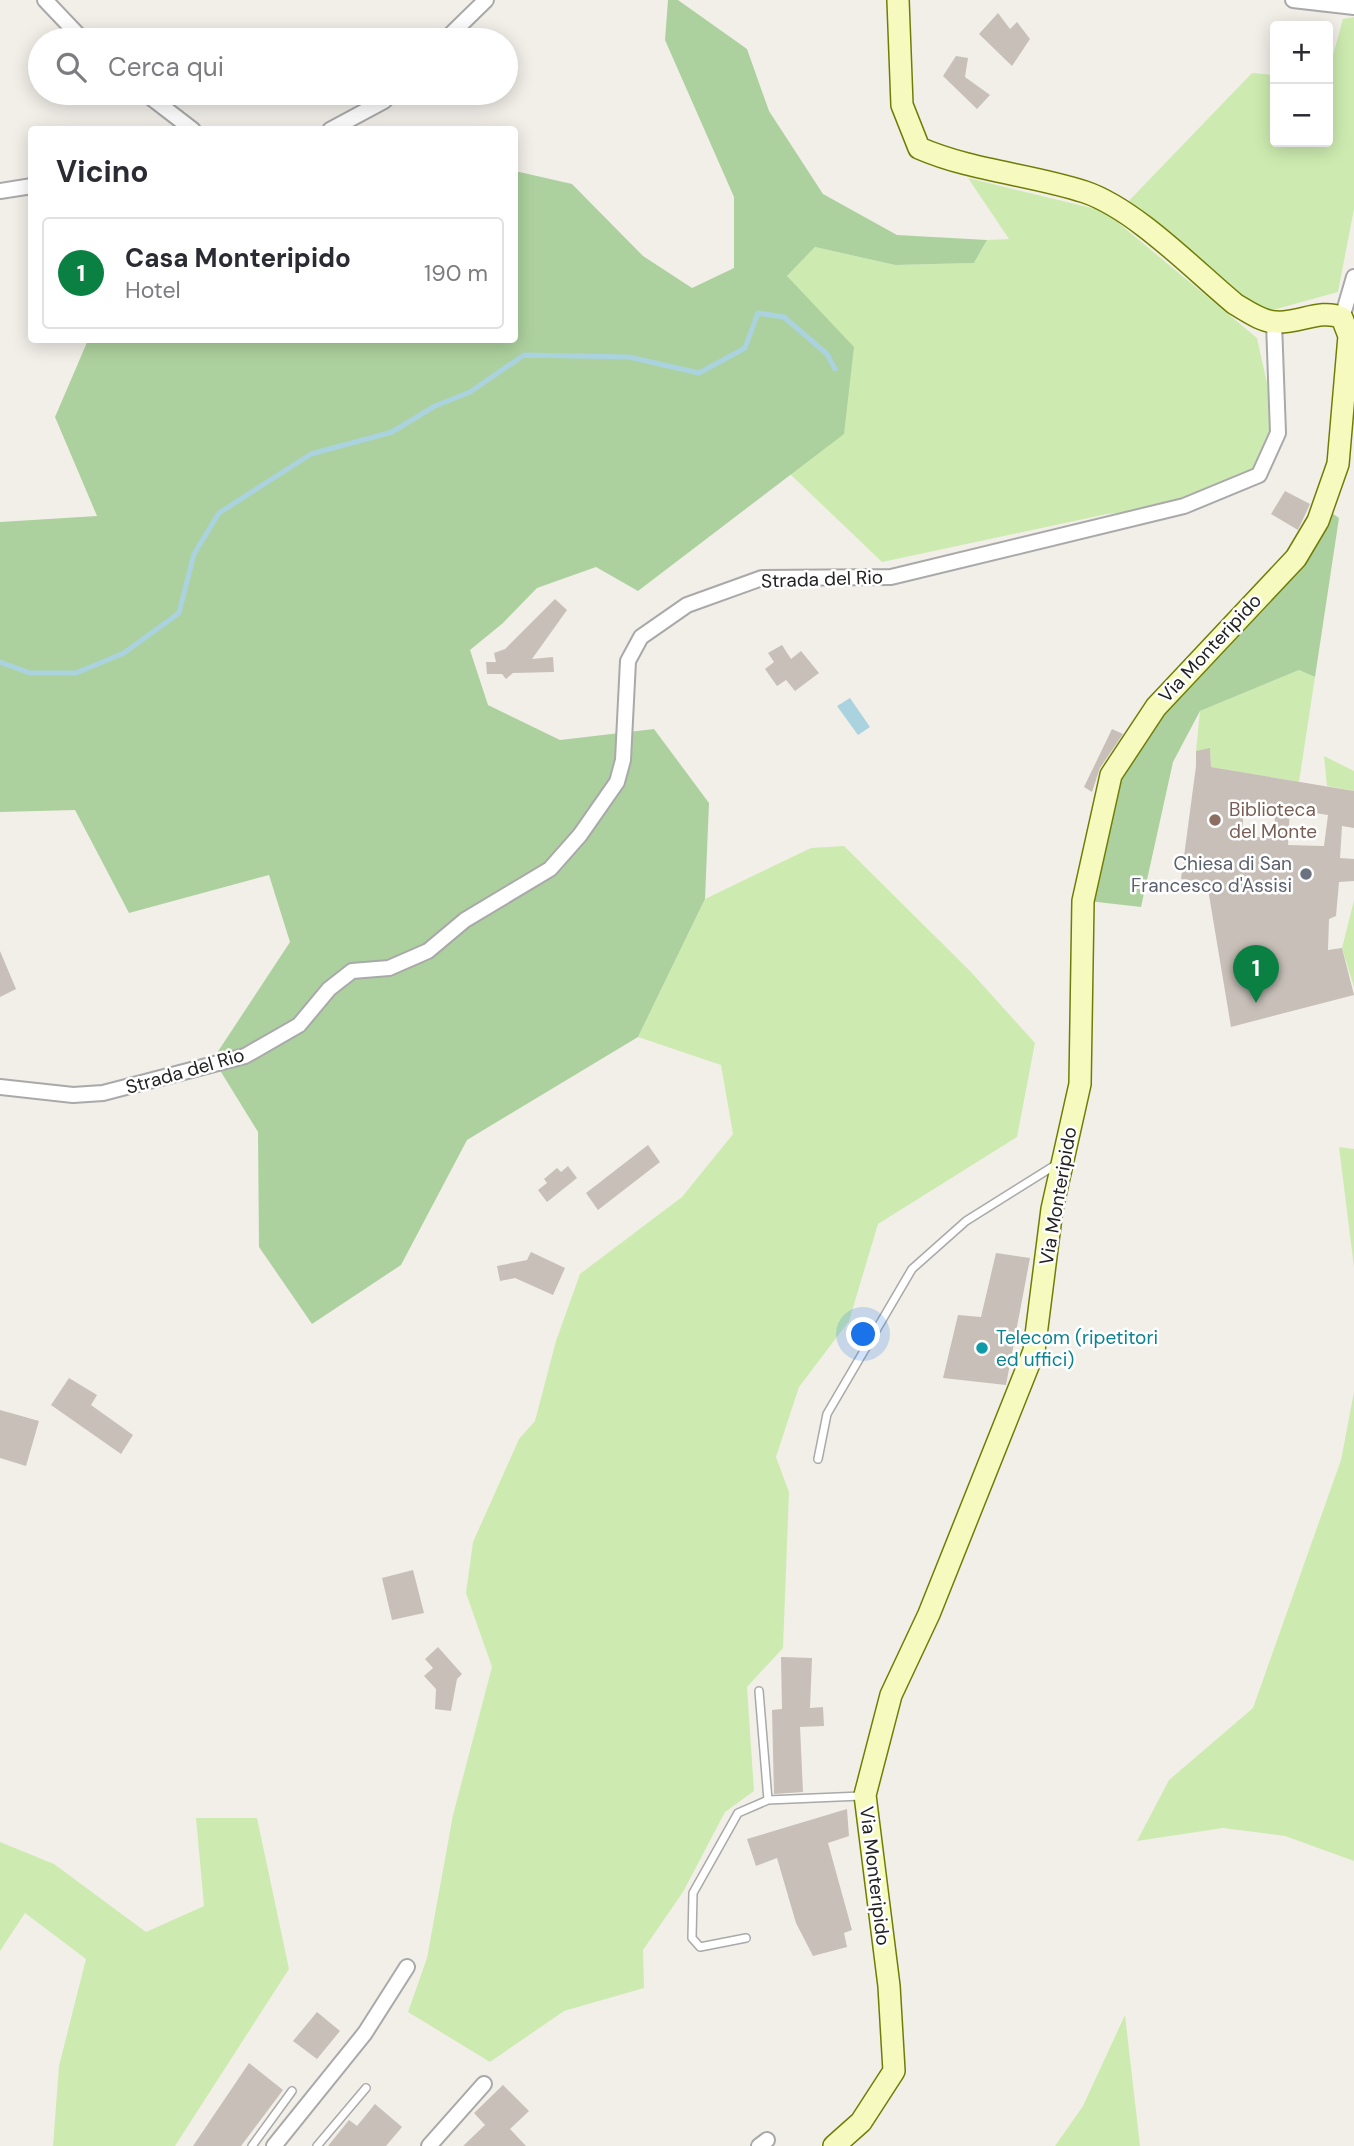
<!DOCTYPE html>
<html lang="it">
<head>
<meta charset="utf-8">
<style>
	:root { --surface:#fff; --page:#f7f7f7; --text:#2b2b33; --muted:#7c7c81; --line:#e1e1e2; --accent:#0b8043 }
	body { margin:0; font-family:"DM Sans",sans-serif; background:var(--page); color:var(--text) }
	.controls { position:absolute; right:21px; top:21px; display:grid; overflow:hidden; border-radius:7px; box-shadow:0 4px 18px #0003 }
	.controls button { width:63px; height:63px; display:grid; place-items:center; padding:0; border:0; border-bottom:2px solid var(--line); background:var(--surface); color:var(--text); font:35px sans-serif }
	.you { position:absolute; left:864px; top:1335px; width:24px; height:24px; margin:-18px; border:5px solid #fff; border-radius:50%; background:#1a73e8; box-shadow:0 0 0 10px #1a73e833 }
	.badge { display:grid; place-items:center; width:46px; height:46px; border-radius:50%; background:var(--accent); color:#fff; font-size:23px; font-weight:700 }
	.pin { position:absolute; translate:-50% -58px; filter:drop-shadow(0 2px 4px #0008) }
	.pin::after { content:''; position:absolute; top:37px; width:24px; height:21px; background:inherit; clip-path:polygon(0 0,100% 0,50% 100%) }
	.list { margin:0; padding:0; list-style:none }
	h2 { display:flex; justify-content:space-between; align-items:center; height:91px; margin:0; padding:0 28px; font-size:30px }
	h2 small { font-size:23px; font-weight:400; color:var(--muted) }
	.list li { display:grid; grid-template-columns:46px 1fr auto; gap:21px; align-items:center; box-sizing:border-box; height:112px; margin:0 14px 14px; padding:0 14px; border:2px solid var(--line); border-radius:7px }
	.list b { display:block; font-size:26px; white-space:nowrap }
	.list p { margin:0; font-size:23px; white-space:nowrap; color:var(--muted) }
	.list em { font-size:23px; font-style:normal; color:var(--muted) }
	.icon { flex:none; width:38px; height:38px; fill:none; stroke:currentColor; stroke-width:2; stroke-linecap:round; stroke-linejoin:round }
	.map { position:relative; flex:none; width:1354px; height:2146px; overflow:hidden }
	.search { position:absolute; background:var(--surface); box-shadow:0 4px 18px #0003; left:28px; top:28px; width:490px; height:77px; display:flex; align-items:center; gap:18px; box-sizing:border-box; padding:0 24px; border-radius:38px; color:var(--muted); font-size:26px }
	.panel { position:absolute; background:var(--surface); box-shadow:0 4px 18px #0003; left:28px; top:126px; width:490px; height:217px; border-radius:7px }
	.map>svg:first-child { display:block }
	.grass { fill:#cdebb0 }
	.forest { fill:#add19e }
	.water { fill:#aad3df }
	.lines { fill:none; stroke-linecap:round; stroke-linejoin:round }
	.stream { stroke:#aad3df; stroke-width:5 }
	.building { fill:#c7bfb8; fill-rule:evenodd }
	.lane-casing { stroke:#a9a9a9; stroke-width:10 }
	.street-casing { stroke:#a9a9a9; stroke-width:18 }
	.secondary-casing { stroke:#707d05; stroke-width:24 }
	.lane { stroke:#fff; stroke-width:7 }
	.street { stroke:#fff; stroke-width:14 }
	.secondary { stroke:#f7fabf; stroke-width:21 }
	.education-dot { fill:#8d6e63; stroke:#fff; stroke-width:2.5 }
	.worship-dot { fill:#6b7280; stroke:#fff; stroke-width:2.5 }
	.culture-dot { fill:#0f9aa8; stroke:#fff; stroke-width:2.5 }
	.labels { text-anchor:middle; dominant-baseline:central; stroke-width:5; stroke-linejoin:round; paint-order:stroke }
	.street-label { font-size:19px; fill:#222; stroke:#fff }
	.education-label { font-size:19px; fill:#785e54; stroke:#fff; text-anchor:start }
	.worship-label { font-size:19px; fill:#5b616d; stroke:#fff; text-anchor:end }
	.culture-label { font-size:19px; fill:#0d838f; stroke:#fff; text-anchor:start }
</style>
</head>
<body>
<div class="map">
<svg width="1354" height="2146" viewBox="0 0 1354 2146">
	<rect width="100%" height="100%" fill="#f2efe9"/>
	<path class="grass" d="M1354,17V209L1338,292L1255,315L1121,209L1252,73L1275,75V142H1328V73L1343,19Z
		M968,178L1104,211L1257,338L1278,433L1259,475L1184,506L1107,514L882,562L790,474L844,433L787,276L815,247L895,265L974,263L987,240L1009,239Z
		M1299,670L1315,677L1299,782L1211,767L1210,749L1196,751L1200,711Z
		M1324,756L1354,771V791L1327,786Z
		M844,846L970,971L1035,1043L1017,1137L878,1224L849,1321L799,1387L776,1457L789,1492L783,1648L747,1687L754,1791L725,1812L683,1892L643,1950L644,1988L564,2011L490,2062L408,2012L427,1958L453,1815L492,1667L466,1593L473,1542L519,1439L535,1421L556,1341L580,1274L682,1197L733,1134L721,1065L638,1037L705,899L811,848Z
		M1354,900V987L1342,948Z
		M1339,1147L1354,1149V1267Z
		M1354,1392V1861L1285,1836L1223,1828L1137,1841L1169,1780L1253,1708L1341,1460Z
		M196,1818H257L289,1969L175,2146H53L59,2066L86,1959L25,1913L0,1951V1842L54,1864L146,1932L204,1906Z
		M1125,2015L1140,2146H1055L1083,2106Z"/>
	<path class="forest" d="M668,0H678L747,49L769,111L823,194L897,235L987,240L974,263L895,265L815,247L787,276L854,347L844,434L638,591L596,567L537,588L503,623L470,650L488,705L560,740L654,729L709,803L705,899L638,1037L467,1140L401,1265L312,1324L259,1247L258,1132L213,1059L290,942L269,875L129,913L75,810L0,812V522L97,516L55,417L88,340H514L515,171L572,184L643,256L692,288L734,268V197L665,40Z
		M1332,513L1339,518L1315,677L1299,670L1200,711L1173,762L1141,907L1088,901L1125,755L1300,563Z"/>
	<path class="water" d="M850,698L870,727L858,735L837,706Z"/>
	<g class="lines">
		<path class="stream" d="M0,662L30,673H76L124,653L179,613L194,554L219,513L311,454L392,432L435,406L470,392L524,355L629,357L699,373L745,348L758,313L784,317L827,354L835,369"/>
	</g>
	<path class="building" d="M998,13L1010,29L1017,22L1030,39L1012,66L979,34Z
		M956,56L968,58L965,77L990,95L977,109L943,76Z
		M1285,491L1310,504L1298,530L1271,514Z
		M555,599L567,610L532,659L553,657L554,672L513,673L506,679L502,674H487L486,662H496L494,653L505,649Z
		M782,645L791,659L801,651L819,673L795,691L786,680L777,686L765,669L774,662L768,653Z
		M1112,729L1123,734L1100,768L1092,792L1084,787Z
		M1210,748L1211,767L1354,791V828L1342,826L1340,858L1354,859V881L1339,882L1336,916L1329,919L1328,950L1342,948L1354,995L1231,1027L1207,883L1181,879L1196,766V751ZM1244,802L1276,806L1273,838L1242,836ZM1290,809L1328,815L1324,846L1288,845Z
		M0,951L16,989L0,997Z
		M648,1145L660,1162L598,1210L586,1193Z
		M568,1166L577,1178L547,1202L538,1190L547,1183L544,1179L557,1168L561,1172Z
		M531,1252L565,1268L553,1295L515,1278L500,1281L497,1266L527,1260Z
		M996,1253L1030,1258L1006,1385L943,1378L958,1315L981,1317Z
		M69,1378L97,1395L91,1405L133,1435L121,1454L51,1405Z
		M0,1410L39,1421L26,1466L0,1458Z
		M413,1570L424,1613L392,1620L382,1578Z
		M438,1647L462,1674L457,1679L451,1711L435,1709L436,1689L424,1676L433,1668L425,1659Z
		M781,1657L812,1658L810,1708L823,1707L824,1726L800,1727L803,1792L774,1794L772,1710L782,1709Z
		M847,1809L849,1836L828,1843L852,1930L844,1933L847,1947L813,1956L796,1923L777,1858L756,1866L747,1839Z
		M317,2012L340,2031L317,2059L293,2041Z
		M249,2063L283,2090L241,2146H193Z
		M503,2085L529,2111L510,2129L526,2146H463L485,2125L474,2113Z
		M375,2104L402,2127L386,2146H328L349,2120L357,2126Z"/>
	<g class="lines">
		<defs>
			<path id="lane" d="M818,1459L827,1414L912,1269L966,1221L1057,1164
				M759,1691L768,1800
				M746,1938L700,1947L692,1938L693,1893L738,1813L768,1800L861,1796
				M252,2146L292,2091
				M317,2146L366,2088"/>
			<path id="street" d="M45,0L83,40
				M1293,0L1354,7
				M445,40L486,0
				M145,93L193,130
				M330,130L384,101L392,93
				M0,191L32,186
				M1342,318L1354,277
				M0,1087L73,1095L103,1093L245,1056L299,1025L329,989L352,971L389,968L428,951L465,920L550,869L580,835L617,782L623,760L628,661L641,637L687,605L762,578L891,577L1184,506L1259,475L1278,433L1274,323
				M274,2146L365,2033L407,1967
				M429,2146L484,2084
				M759,2146L767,2140"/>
			<path id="secondary" d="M834,2146L861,2122L894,2071L889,1986L865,1795L891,1695L929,1614L1034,1351L1052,1209L1080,1084L1083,901L1111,775L1156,707L1296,558L1318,521L1338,464L1349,336L1342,318C1321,308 1298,324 1276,322C1262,322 1247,311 1235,304C1193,269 1135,209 1085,192C1030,174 972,171 919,148L902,105L898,0"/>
		</defs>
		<use href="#lane" class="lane-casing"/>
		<use href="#street" class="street-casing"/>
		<use href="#secondary" class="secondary-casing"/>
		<use href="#lane" class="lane"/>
		<use href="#street" class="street"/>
		<use href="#secondary" class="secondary"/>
	</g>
	<circle class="education-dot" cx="1215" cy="820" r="7"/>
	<circle class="worship-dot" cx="1306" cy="874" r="7"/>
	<circle class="culture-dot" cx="982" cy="1348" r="7"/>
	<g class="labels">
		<g class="street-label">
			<text transform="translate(822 579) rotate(-2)">Strada del Rio</text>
			<text transform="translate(1210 648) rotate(-47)">Via Monteripido</text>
			<text transform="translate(185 1071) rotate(-16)">Strada del Rio</text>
			<text transform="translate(1058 1196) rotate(-80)">Via Monteripido</text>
			<text transform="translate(875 1876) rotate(83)">Via Monteripido</text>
		</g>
		<g class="education-label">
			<text x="1229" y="809">Biblioteca<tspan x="1229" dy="22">del Monte</tspan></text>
		</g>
		<g class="worship-label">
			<text x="1292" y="863">Chiesa di San<tspan x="1292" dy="22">Francesco d'Assisi</tspan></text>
		</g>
		<g class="culture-label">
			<text x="996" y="1337">Telecom (ripetitori<tspan x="996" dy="22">ed uffici)</tspan></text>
		</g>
	</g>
</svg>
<div class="controls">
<button>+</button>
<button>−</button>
</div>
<div class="you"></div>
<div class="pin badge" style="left:1256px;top:1003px">1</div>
<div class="search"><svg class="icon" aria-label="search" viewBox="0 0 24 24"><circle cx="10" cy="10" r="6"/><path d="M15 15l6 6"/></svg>Cerca qui</div>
<section class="panel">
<h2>Vicino<small></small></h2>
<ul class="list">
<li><span class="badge">1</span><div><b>Casa Monteripido</b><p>Hotel</p></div><em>190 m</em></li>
</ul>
</section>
</div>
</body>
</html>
